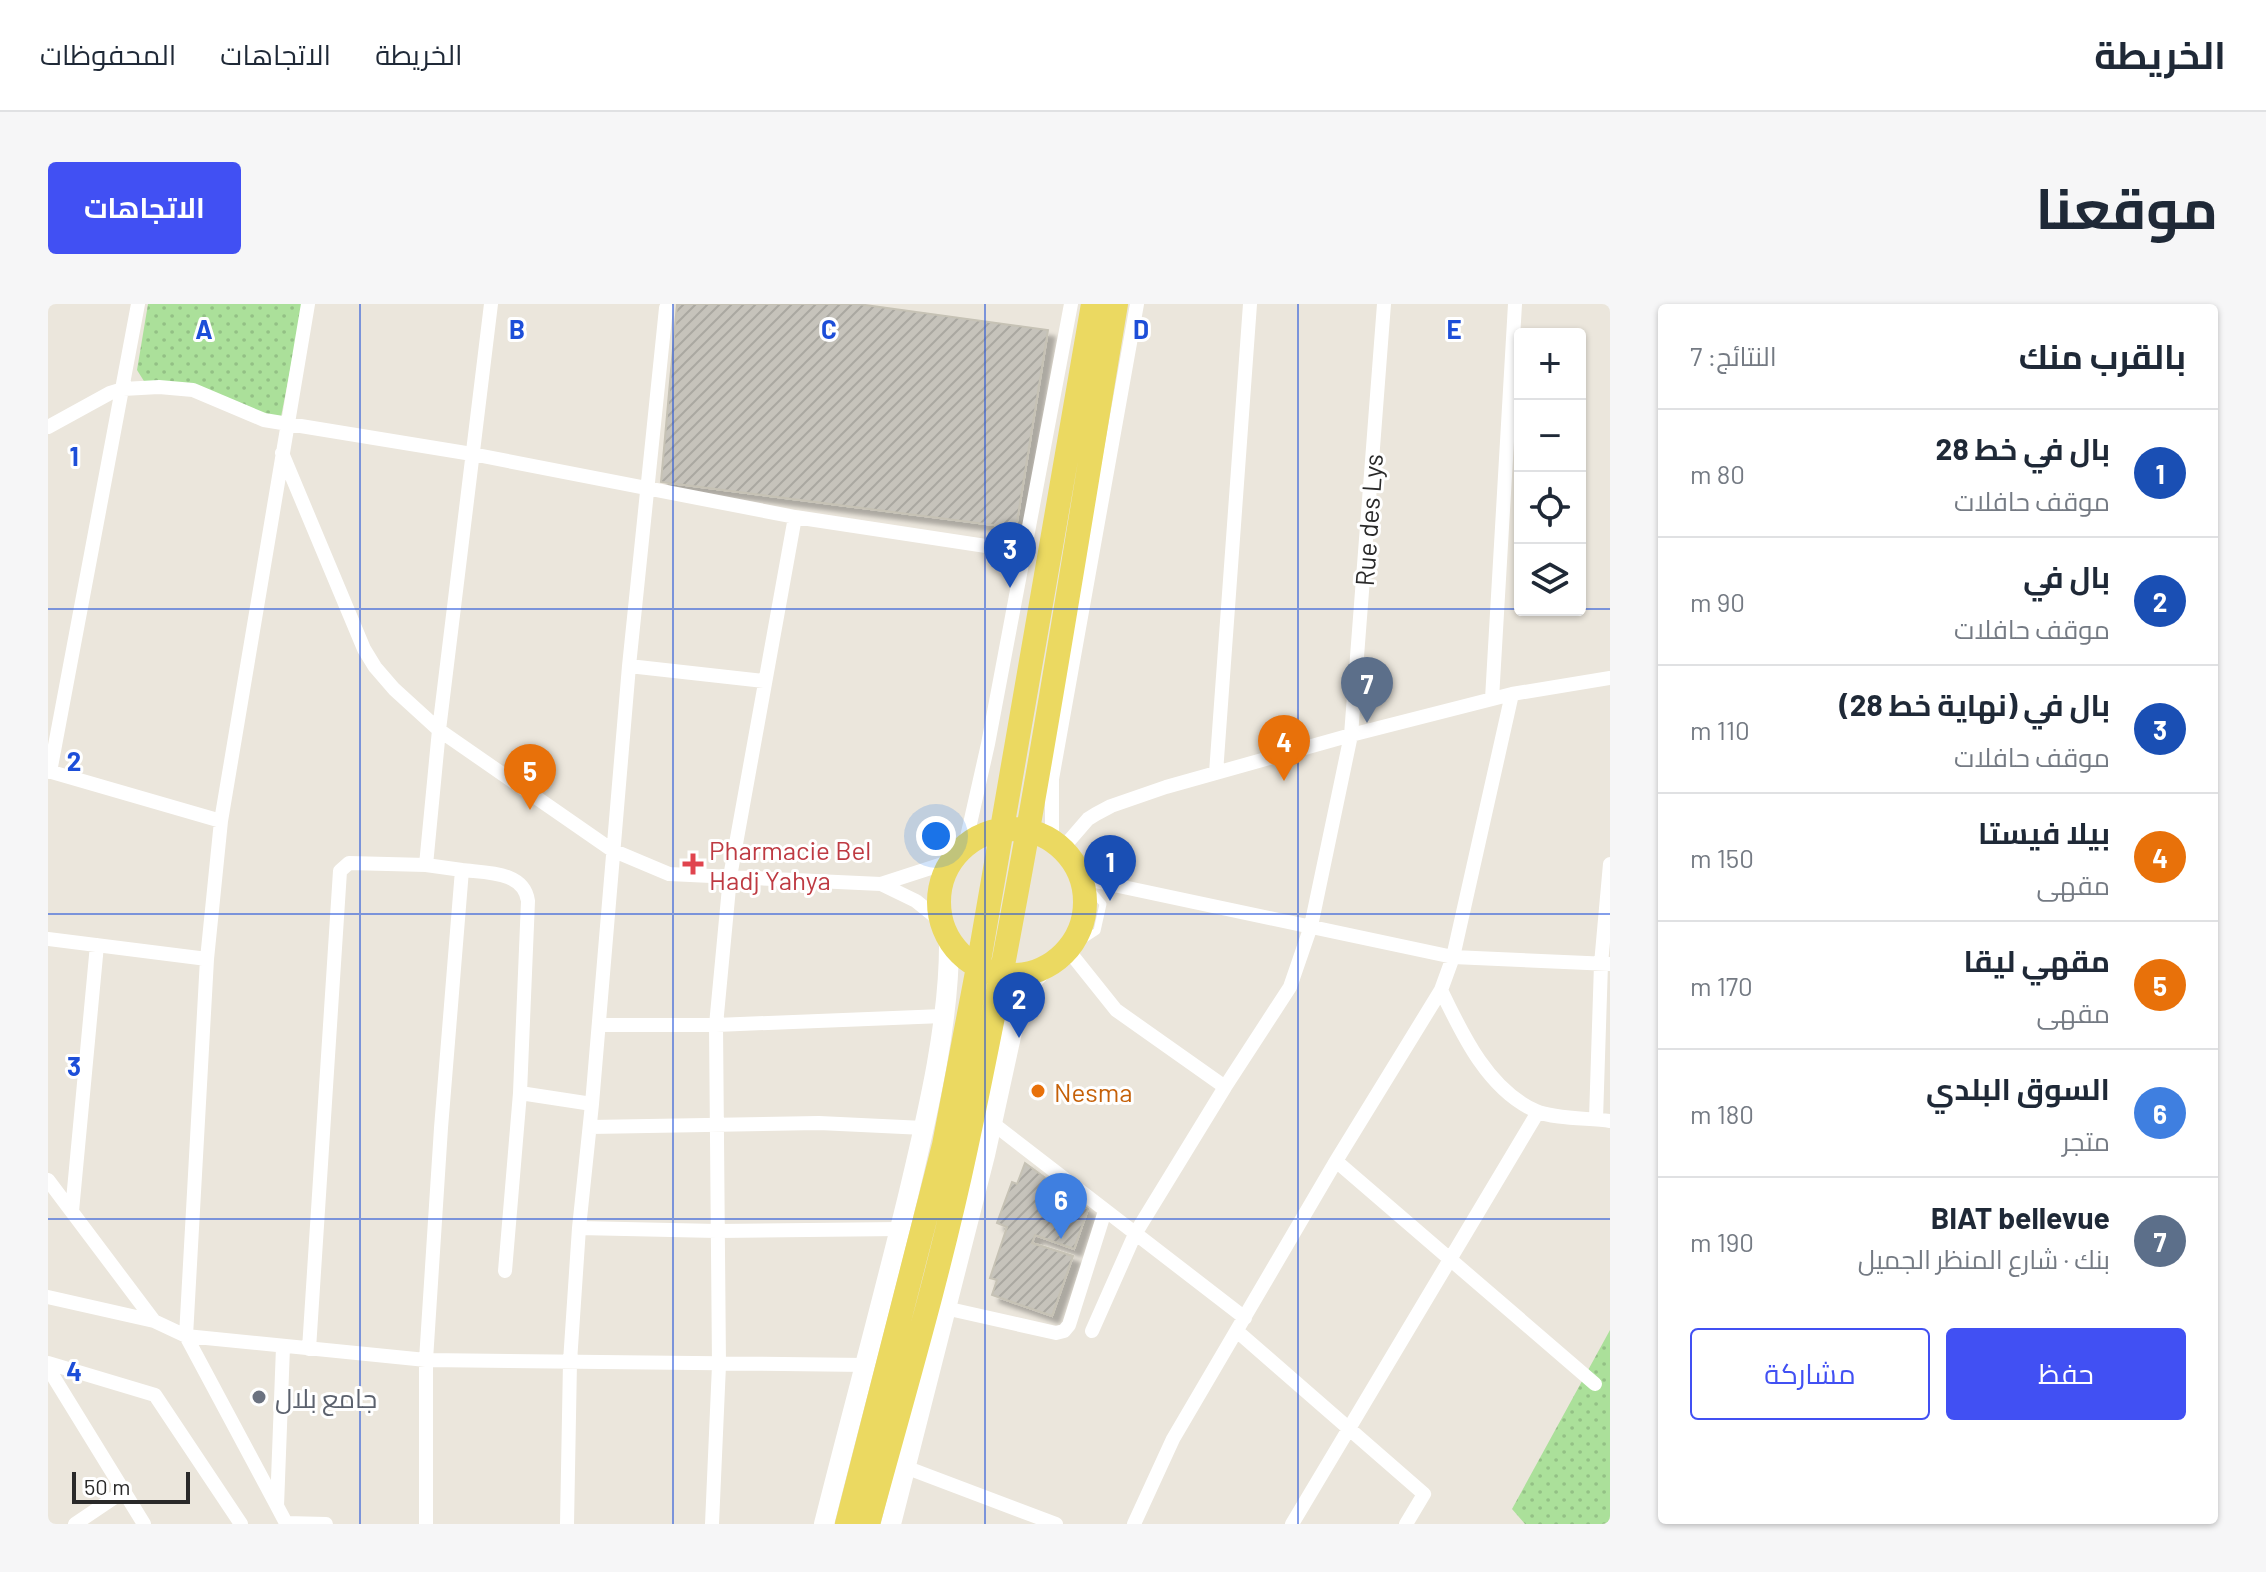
<!DOCTYPE html>
<html lang="ar">
<head>
<meta charset="utf-8">
<style>
	:root { --surface:#fff; --page:#f6f6f7; --text:#1f2937; --muted:#747a83; --line:#e0e1e3; --accent:#4150f3 }
	body { margin:0; font-family:Barlow,Cairo,sans-serif; background:var(--page); color:var(--text); direction:rtl }
	.controls { position:absolute; right:24px; top:24px; display:grid; overflow:hidden; border-radius:8px; box-shadow:0 2px 6px #0004 }
	.controls button { width:72px; height:72px; display:grid; place-items:center; padding:0; border:0; border-bottom:2px solid var(--line); background:var(--surface); color:var(--text); font:40px sans-serif }
	.scale { position:absolute; left:24px; bottom:20px; width:118px; box-sizing:border-box; padding-left:8px; border:4px solid #292929; border-top:0; font-size:22px; line-height:28px; white-space:nowrap; color:#292929; -webkit-text-stroke:6px #fff; paint-order:stroke }
	.you { position:absolute; left:888px; top:532px; width:28px; height:28px; margin:-20px; border:6px solid #fff; border-radius:50%; background:#1a73e8; box-shadow:0 0 0 12px #1a73e833 }
	.badge { display:grid; place-items:center; width:52px; height:52px; border-radius:50%; background:var(--accent); color:#fff; font-size:26px; font-weight:700 }
	.pin { position:absolute; translate:-50% -66px; filter:drop-shadow(0 2px 4px #0008) }
	.pin::after { content:''; position:absolute; top:42px; width:28px; height:24px; background:inherit; clip-path:polygon(0 0,100% 0,50% 100%) }
	.list { margin:0; padding:0; list-style:none }
	h2 { display:flex; justify-content:space-between; align-items:center; height:104px; margin:0; padding:0 32px; font-size:34px }
	h2 small { font-size:26px; font-weight:400; color:var(--muted) }
	.list li { display:grid; grid-template-columns:52px 1fr auto; gap:24px; align-items:center; box-sizing:border-box; height:128px; padding:0 32px; border-top:2px solid var(--line) }
	.list b { display:block; font-size:30px; white-space:nowrap }
	.list p { margin:0; font-size:26px; white-space:nowrap; color:var(--muted) }
	.list em { font-size:26px; font-style:normal; color:var(--muted) }
	.actions { display:flex; gap:16px; padding:24px 32px }
	.actions a { flex:1; padding:18px 0; border:2px solid var(--accent); border-radius:8px; text-align:center; font-size:28px; color:var(--accent) }
	.actions .main { background:var(--accent); color:#fff }
	.icon { flex:none; width:44px; height:44px; fill:none; stroke:currentColor; stroke-width:2; stroke-linecap:round; stroke-linejoin:round }
	.map { position:relative; flex:none; width:1562px; height:1220px; overflow:hidden; direction:ltr; border-radius:8px }
	header { display:flex; align-items:center; gap:48px; box-sizing:border-box; height:112px; padding:0 40px; background:var(--surface); border-bottom:2px solid var(--line) }
	header strong { font-size:38px }
	nav { display:flex; gap:44px; margin-inline-start:auto; font-size:28px }
	.intro { display:flex; align-items:center; justify-content:space-between; box-sizing:border-box; height:192px; padding:0 48px }
	h1 { margin:0; font-size:56px }
	.button { padding:20px 36px; border-radius:8px; background:var(--accent); color:#fff; font-size:28px; font-weight:700 }
	main { display:flex; gap:48px; padding:0 48px }
	aside { flex:1; background:var(--surface); border-radius:8px; box-shadow:0 2px 6px #0004 }
	.map>svg:first-child { display:block }
	.grass { fill:url(#grass-dots) }
	.building { fill:url(#building-hatch); stroke:#c6c2b5; stroke-width:2; filter:url(#shadow) }
	.lines { fill:none; stroke-linecap:round; stroke-linejoin:round }
	.lane { stroke:#fff; stroke-width:7 }
	.street { stroke:#fff; stroke-width:14 }
	.secondary { stroke:#fff; stroke-width:20 }
	.primary { stroke:#ebd961; stroke-width:24 }
	.grid { fill:none; stroke:#1d4ed8; stroke-width:2; stroke-opacity:0.55 }
	.health-dot { fill:#e0444e; stroke:#fff; stroke-width:3 }
	.food-dot { fill:#e8710a; stroke:#fff; stroke-width:3 }
	.worship-dot { fill:#6b7280; stroke:#fff; stroke-width:3 }
	.labels { text-anchor:middle; dominant-baseline:central; stroke-width:6; stroke-linejoin:round; paint-order:stroke }
	.street-label { font-size:26px; fill:#292929; stroke:#fff }
	.health-label { font-size:26px; fill:#be3a42; stroke:#fff; text-anchor:start }
	.food-label { font-size:26px; fill:#c56008; stroke:#fff; text-anchor:start }
	.worship-label { font-size:26px; fill:#5b616d; stroke:#fff; text-anchor:start }
	.grid-label { font-size:26px; text-anchor:middle; font-weight:bold; fill:#1d4ed8; stroke:#fff; stroke-width:6; stroke-linejoin:round; paint-order:stroke }
</style>
</head>
<body>
<header>
<strong>الخريطة</strong>
<nav><a>الخريطة</a><a>الاتجاهات</a><a>المحفوظات</a></nav>
</header>
<div class="intro"><h1>موقعنا</h1><a class="button">الاتجاهات</a></div>
<main>
<aside>
<h2>بالقرب منك<small>النتائج: 7</small></h2>
<ul class="list">
<li><span class="badge" style="background:#1a4fb4">1</span><div><b>بال في خط 28</b><p>موقف حافلات</p></div><em>80 m</em></li>
<li><span class="badge" style="background:#1a4fb4">2</span><div><b>بال في</b><p>موقف حافلات</p></div><em>90 m</em></li>
<li><span class="badge" style="background:#1a4fb4">3</span><div><b>بال في (نهاية خط 28)</b><p>موقف حافلات</p></div><em>110 m</em></li>
<li><span class="badge" style="background:#e8710a">4</span><div><b>بيلا فيستا</b><p>مقهى</p></div><em>150 m</em></li>
<li><span class="badge" style="background:#e8710a">5</span><div><b>مقهي ليقا</b><p>مقهى</p></div><em>170 m</em></li>
<li><span class="badge" style="background:#3f7fe0">6</span><div><b>السوق البلدي</b><p>متجر</p></div><em>180 m</em></li>
<li><span class="badge" style="background:#5c6f8a">7</span><div><b>BIAT bellevue</b><p>بنك · شارع المنظر الجميل</p></div><em>190 m</em></li>
</ul>
<div class="actions"><a class="main">حفظ</a><a>مشاركة</a></div>
</aside>
<div class="map">
<svg width="1562" height="1220" viewBox="0 0 1562 1220">
	<defs>
		<pattern id="grass-dots" width="8" height="8" patternUnits="userSpaceOnUse" patternTransform="scale(2)"><rect width="8" height="8" fill="#abe09a"/><path d="M2 2h.1M6 6h.1" fill="none" stroke="#93c085" stroke-width="1.8" stroke-linecap="round"/></pattern>
		<pattern id="building-hatch" width="6" height="6" patternUnits="userSpaceOnUse" patternTransform="scale(2)"><rect width="6" height="6" fill="#c6c3bb"/><path d="M-1 1l2-2M0 6l6-6M5 7l2-2" fill="none" stroke="#aaa8a1"/></pattern>
		<filter id="shadow"><feDropShadow dx="7" dy="7" stdDeviation="2" flood-color="#0004"/></filter>
	</defs>
	<rect width="100%" height="100%" fill="#ebe6dc"/>
	<path class="grass" d="M100,0H255L232,118C181,91 156,84 99,82L89,66Z
		M1562,1026V1220H1477L1464,1205Z"/>
	<path class="building" d="M629,0H810L1000,26L968,224L613,178Z
		M977,859L1040,905L1026,945L987,931L984,939L1025,952L1004,1012L944,991L949,976L942,974L959,923L949,919L964,878L969,880Z"/>
	<g class="lines">
		<path class="lane" d="M1020,646L1049,627L1055,600L1034,575"/>
		<path class="street" d="M0,123L62,89L75,85L111,83L145,86L216,116L424,150L747,213L977,248
			M234,149L316,345L327,363L346,385L391,426L564,546L621,570L833,580L904,557
			M747,213L682,573L668,721L895,712
			M581,362L716,377
			M1444,395L1467,0
			M0,467L173,517
			M2,468L90,0
			M1168,469L1202,0
			M1004,537V475L1089,0
			M917,542L940,440L1023,0
			M1014,545L1040,515L1048,510L1063,502L1118,483L1303,431L1464,390L1562,374
			M378,561L414,566L393,824L378,1056V1220
			M414,566C438,569 476,567 480,597L472,789L457,967
			M1033,574L1405,653L1562,660
			M833,580L868,597L894,618
			M0,635L159,655
			M1020,646L1068,706L1177,783
			M1393,686C1414,730 1440,786 1488,807C1506,815 1541,814 1562,817
			M552,721H668L671,1061L664,1220
			M472,789L544,800L531,924L522,1058L519,1220
			M544,800L581,362L618,4
			M1548,815L1553,660L1562,560
			M943,818L1197,1014
			M542,823L771,819L876,824
			M1288,857L1547,1080
			M0,876L106,1017
			M24,907L49,641
			M531,924L669,927L852,925
			M0,993L106,1017L138,1032L378,1056L818,1061
			M897,1004L1008,1029L1016,1027L1021,1021L1057,907
			M1044,1027L1087,930L1177,783L1242,683L1263,622L1303,431L1336,0
			M1190,1028L1376,1190L1358,1220
			M235,1043L229,1202L238,1219L278,1220
			M261,1045L292,567L301,559L378,561L391,426L443,0
			M0,1059L107,1091L193,1220
			M0,1064L96,1220
			M857,1163L1008,1220
			M229,1202L138,1032L159,655L173,517L260,0
			M27,1220L76,1187
			M1086,1220L1125,1135L1288,857L1393,686L1405,653L1464,390
			M1244,1220L1490,808"/>
		<path class="secondary" d="M776,1220C804,1109 834,999 861,888C880,808 902,716 901,635
			M843,1220L937,851L971,696L980,681L995,665"/>
		<path class="primary" d="M891 598a73 73 0 1 1 146 0a73 73 0 1 1-146 0Z
			M799,1220L896,841L930,663L1045,0
			M820,1220C854,1095 891,971 918,844C978,565 1021,282 1068,0"/>
	</g>
	<path class="grid" d="M312,0V1220M625,0V1220M937,0V1220M1250,0V1220M0,305H1472M1532,305H1562M0,610H1562M0,915H1562"/>
	<path class="health-dot" d="M641 548h8v8h8v8h-8v8h-8v-8h-8v-8h8z"/>
	<circle class="food-dot" cx="990" cy="787" r="8"/>
	<circle class="worship-dot" cx="211" cy="1093" r="8"/>
	<g class="labels">
		<g class="street-label">
			<text transform="translate(1320 216) rotate(-86)">Rue des Lys</text>
		</g>
		<g class="health-label">
			<text x="661" y="545">Pharmacie Bel<tspan x="661" dy="30">Hadj Yahya</tspan></text>
		</g>
		<g class="food-label">
			<text x="1006" y="787">Nesma</text>
		</g>
		<g class="worship-label">
			<text x="227" y="1093">جامع بلال</text>
		</g>
	</g>
	<g class="grid-label">
		<text x="156" y="35">A</text>
		<text x="469" y="35">B</text>
		<text x="781" y="35">C</text>
		<text x="1093" y="35">D</text>
		<text x="1406" y="35">E</text>
		<text x="26" y="162">1</text>
		<text x="26" y="467">2</text>
		<text x="26" y="772">3</text>
		<text x="26" y="1077">4</text>
	</g>
</svg>
<div class="controls">
<button>+</button>
<button>−</button>
<button><svg class="icon" aria-label="locate" viewBox="0 0 24 24"><circle cx="12" cy="12" r="6"/><path d="M12 2v4M12 18v4M2 12h4M18 12h4"/></svg></button>
<button><svg class="icon" aria-label="layers" viewBox="0 0 24 24"><path d="M12 4l9 5-9 5-9-5zM3 14l9 5 9-5"/></svg></button>
</div>
<div class="scale">50 m</div>
<div class="you"></div>
<div class="pin badge" style="left:1062px;top:597px;background:#1a4fb4">1</div>
<div class="pin badge" style="left:971px;top:734px;background:#1a4fb4">2</div>
<div class="pin badge" style="left:962px;top:284px;background:#1a4fb4">3</div>
<div class="pin badge" style="left:1236px;top:477px;background:#e8710a">4</div>
<div class="pin badge" style="left:482px;top:506px;background:#e8710a">5</div>
<div class="pin badge" style="left:1013px;top:935px;background:#3f7fe0">6</div>
<div class="pin badge" style="left:1319px;top:419px;background:#5c6f8a">7</div>
</div>
</main>
</body>
</html>
